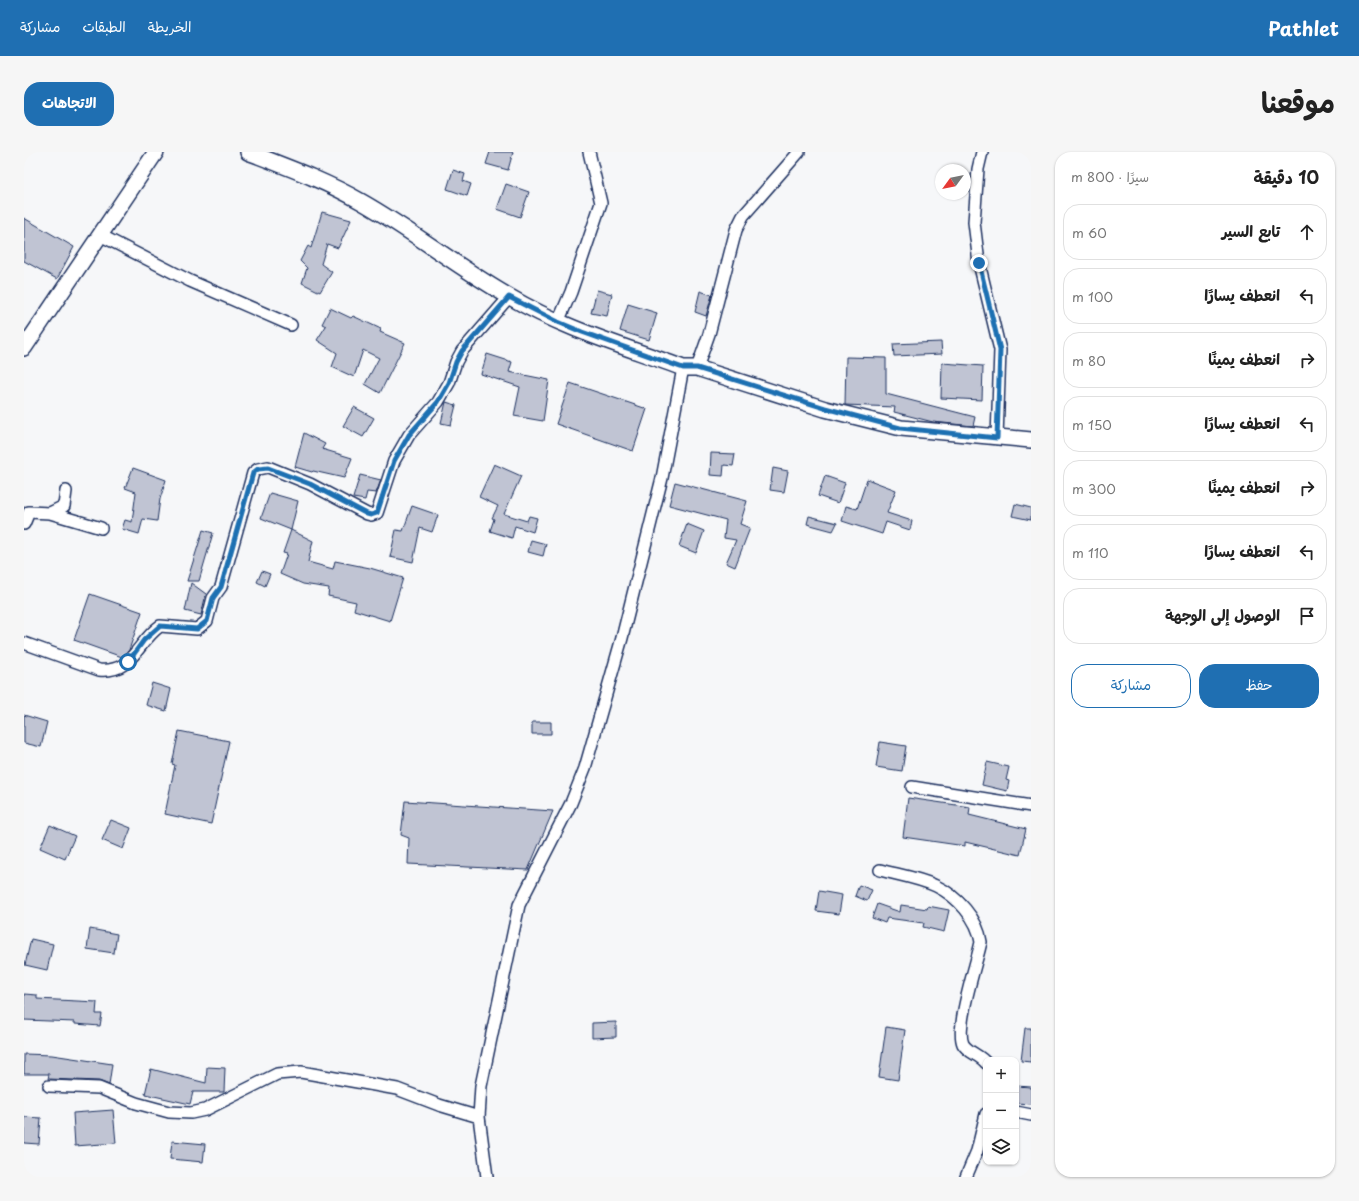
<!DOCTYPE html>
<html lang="ar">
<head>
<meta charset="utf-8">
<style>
	:root { --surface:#fff; --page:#f6f6f6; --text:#222; --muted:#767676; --line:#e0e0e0; --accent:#1f6fb2 }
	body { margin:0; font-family:"Playpen Sans","Playpen Sans Arabic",sans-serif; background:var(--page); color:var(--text); direction:rtl }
	.controls { position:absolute; right:12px; bottom:12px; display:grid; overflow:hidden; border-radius:8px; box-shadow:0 1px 3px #0004 }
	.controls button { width:36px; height:36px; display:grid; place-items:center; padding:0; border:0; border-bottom:1px solid var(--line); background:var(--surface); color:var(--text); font:20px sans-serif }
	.compass { position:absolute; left:911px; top:12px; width:36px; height:36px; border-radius:50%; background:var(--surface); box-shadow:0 1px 3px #0004; rotate:237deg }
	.stop { position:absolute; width:12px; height:12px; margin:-9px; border:3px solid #1f6fb2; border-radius:50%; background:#fff }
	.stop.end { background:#1f6fb2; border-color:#fff; box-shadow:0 1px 4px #0008 }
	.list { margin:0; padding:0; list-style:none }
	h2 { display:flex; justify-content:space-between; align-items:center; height:52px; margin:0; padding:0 16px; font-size:17px }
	h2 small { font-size:13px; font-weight:400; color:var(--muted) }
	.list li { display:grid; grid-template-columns:26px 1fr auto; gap:12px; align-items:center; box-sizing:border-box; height:56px; margin:0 8px 8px; padding:0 8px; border:1px solid var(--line); border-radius:16px }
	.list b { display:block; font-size:15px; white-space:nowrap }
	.list em { font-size:13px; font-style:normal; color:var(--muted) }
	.actions { display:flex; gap:8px; padding:12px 16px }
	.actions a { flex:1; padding:9px 0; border:1px solid var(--accent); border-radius:16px; text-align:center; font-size:14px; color:var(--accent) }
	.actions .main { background:var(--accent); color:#fff }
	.icon { flex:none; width:22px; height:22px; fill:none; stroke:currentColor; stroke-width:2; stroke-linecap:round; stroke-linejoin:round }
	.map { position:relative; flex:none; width:1007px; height:1025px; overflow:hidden; direction:ltr; border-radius:16px }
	header { display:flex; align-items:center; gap:24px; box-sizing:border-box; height:56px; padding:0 20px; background:var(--accent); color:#fff }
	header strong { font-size:19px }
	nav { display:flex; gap:22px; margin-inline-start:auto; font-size:14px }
	.intro { display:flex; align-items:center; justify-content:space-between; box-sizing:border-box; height:96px; padding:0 24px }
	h1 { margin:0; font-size:28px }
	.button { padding:10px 18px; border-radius:16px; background:var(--accent); color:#fff; font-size:14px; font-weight:700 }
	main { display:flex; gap:24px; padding:0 24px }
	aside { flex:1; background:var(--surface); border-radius:16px; box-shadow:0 1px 3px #0004 }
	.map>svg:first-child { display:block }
	.building { fill:#c0c4d3; stroke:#1b2f5e }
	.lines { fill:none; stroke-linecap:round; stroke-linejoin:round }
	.street-casing { stroke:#1b2f5e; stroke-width:14 }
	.secondary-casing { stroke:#1b2f5e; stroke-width:18 }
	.street { stroke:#fff; stroke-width:11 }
	.secondary { stroke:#fff; stroke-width:15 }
	.route { stroke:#1f6fb2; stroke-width:5 }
</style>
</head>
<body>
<header>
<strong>Pathlet</strong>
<nav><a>الخريطة</a><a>الطبقات</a><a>مشاركة</a></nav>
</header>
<div class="intro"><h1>موقعنا</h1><a class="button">الاتجاهات</a></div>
<main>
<aside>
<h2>10 دقيقة<small>سيرًا · 800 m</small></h2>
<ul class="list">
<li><svg class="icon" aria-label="ahead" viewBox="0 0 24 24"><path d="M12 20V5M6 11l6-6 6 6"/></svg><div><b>تابع السير</b></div><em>60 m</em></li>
<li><svg class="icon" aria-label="left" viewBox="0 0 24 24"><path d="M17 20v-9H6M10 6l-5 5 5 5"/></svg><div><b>انعطف يسارًا</b></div><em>100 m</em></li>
<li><svg class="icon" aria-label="right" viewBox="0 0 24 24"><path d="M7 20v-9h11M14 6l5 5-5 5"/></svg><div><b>انعطف يمينًا</b></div><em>80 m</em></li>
<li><svg class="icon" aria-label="left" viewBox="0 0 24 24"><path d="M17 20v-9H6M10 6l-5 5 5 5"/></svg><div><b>انعطف يسارًا</b></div><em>150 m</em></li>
<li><svg class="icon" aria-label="right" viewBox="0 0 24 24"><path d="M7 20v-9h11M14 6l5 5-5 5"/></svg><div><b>انعطف يمينًا</b></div><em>300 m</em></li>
<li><svg class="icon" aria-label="left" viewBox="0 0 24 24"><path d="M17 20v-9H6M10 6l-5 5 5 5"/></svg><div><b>انعطف يسارًا</b></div><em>110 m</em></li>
<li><svg class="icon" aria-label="arrive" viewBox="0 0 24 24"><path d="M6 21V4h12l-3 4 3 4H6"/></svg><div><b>الوصول إلى الوجهة</b></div></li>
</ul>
<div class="actions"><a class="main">حفظ</a><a>مشاركة</a></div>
</aside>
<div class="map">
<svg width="1007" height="1025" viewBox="0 0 1007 1025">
	<rect width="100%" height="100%" fill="#f6f7f9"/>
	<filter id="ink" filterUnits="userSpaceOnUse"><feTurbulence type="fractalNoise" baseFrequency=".025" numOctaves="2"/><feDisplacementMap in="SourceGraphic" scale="8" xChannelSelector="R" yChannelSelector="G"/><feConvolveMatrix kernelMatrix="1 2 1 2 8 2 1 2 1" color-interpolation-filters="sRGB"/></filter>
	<g filter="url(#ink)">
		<path class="building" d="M466,0H489L484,18L462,12Z
			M429,18L441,22L439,29L447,32L443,44L423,37Z
			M482,32L505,40L496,65L473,57Z
			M298,60L327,68L314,96L303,92L297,112L308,120L296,140L278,131L283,116L276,109L284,94L287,96Z
			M0,66L50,95L33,127L0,109Z
			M573,138L588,142L583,164L567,161Z
			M676,139L688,143L682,164L671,160Z
			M604,152L633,161L625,188L596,179Z
			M306,156L327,166L329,164L357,177L356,180L381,191L356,241L341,232L355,206L339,198L330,225L308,215L313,201L293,188L302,174L298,172Z
			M917,190L918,202L870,204L869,192Z
			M463,202L488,210L485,220L525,228L519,269L490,264L496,235L457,222Z
			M822,205L862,206V242L951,265L949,274L909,270L870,260L871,255L821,253Z
			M918,211L959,214L958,248L917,246Z
			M546,231L623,257L609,299L532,272Z
			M422,250L432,253L427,273L417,271Z
			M330,255L350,266L339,285L319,274Z
			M280,281L301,292L298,297L328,306L320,326L289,319L288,320L271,315Z
			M687,301L711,302L709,314L700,313L699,324L686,323Z
			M470,312L497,324L480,362L503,369L505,364L513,366L509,380L491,374L488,386L466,379L470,367L468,366L474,354L455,345Z
			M109,316L142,328L136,347L133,369L119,367L115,382L98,377L101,368L108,370L112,340L101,336Z
			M749,316L764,319L760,340L746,338Z
			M336,323L357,328L352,341L343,340L341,348L329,346Z
			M801,324L821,331L814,351L794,344Z
			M843,327L872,338L863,361L888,369L886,378L862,370L858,382L818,369L822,354L833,357Z
			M651,330L723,349L716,372L726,376L711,415L702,411L712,388L700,386L702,368L645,353Z
			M246,341L274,349L267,378L237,366Z
			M991,352L1007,356V368L988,364Z
			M388,354L414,363L408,380L396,376L389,410L366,405L372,378L379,379Z
			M785,364L813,371L809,379L783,372Z
			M663,372L680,379L672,401L655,394Z
			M179,378L189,381L175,429H163Z
			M267,378L289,389L284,410L309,417L311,409L346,416L379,426L366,469L330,458L332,450L304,444L305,436L279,432L256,422L263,402L259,401Z
			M507,388L522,392L519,404L504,400Z
			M238,419L246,422L241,434L233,430Z
			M167,431L182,442L177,463L161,459Z
			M66,442L118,460L105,498L98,505L50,488Z
			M128,531L147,537L142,559L122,553Z
			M0,563L23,570L17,595L0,591Z
			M508,570H527V582H508Z
			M155,579L205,589L187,672L141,662L151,613L148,612Z
			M856,590L882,594L878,619L852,615Z
			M963,610L985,615L982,628L985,629L983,639L958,633Z
			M884,646L946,655L945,663L1002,677L996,703L941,690V694L879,685Z
			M381,649L529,659L504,718L384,712L385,686L377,683Z
			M87,668L107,676L99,697L78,688Z
			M26,673L51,684L41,707L16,696Z
			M835,733L848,738L843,749L831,744Z
			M795,739L818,743L815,762L792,759Z
			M853,752L876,760L877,753L903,757L904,754L925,758L920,780L899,775L900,771L863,766L861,771L848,766Z
			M66,777L93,782L90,801L63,797Z
			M7,787L29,792L23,818L1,813Z
			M0,842L13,843V847L73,850L72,862H78L76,874L51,872V870L0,868Z
			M592,870V885L568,886V871Z
			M862,875L881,878L874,928L855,925Z
			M1001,876H1007V910L997,909Z
			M0,902L28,903L88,912L85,933L75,929L24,927L25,922H0Z
			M183,915L201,916L200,940H169L166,952L121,942L127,917L182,931Z
			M992,934L1007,935V952L992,951Z
			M89,958L92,991L51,994L49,961Z
			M0,965L17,966L15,992L0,991Z
			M148,989L181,992L179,1010L146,1007Z"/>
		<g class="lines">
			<defs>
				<path id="street" d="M958,0L954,17L950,70L955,111L976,198L973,286
					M76,83L166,129L267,173
					M534,170L547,140L577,51L565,0
					M673,216L685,182L712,78L719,64L775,0
					M26,361L77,376
					M0,372L5,360L26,361L40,354L42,339
					M0,491L75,518C109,521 112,491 136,474L173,477L183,469L189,446L197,435L229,321L234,317L244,315L286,332L343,362L347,363L353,361L370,309L385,283L414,250L425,231L432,210L438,199L485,145
					M888,635L1007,654
					M856,718C875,723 895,726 912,734C933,744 954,767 957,790C953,810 931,874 939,892C943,900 956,903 962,911
					M25,934L75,936L112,951L145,960L167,961L181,958L253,922L277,920L373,937L415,953L455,965
					M992,960L1007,963
					M463,1025L455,965L457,934L495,753L547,651L561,616L598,486L638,326L659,216
					M942,1025L953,999L962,962"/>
				<path id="secondary" d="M224,0C263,15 302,29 338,50C389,79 435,116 486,145C540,177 600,194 659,216H673L801,257L877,276L1007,288
					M0,196L132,0"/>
			</defs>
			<use href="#street" class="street-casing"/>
			<use href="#secondary" class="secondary-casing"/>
			<use href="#street" class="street"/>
			<use href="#secondary" class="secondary"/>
		</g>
	</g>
	<g class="lines" filter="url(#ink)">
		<path class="route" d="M104,510L120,488L136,474L173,477L183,469L189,446L197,435L229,321L234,317L244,316L286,332L343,362L347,363L353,361L370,309L385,283L414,250L425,231L432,210L438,199L485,145L534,170L558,180L659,216H673L801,256L876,276L973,286L976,198L955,111"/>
	</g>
</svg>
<div class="controls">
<button>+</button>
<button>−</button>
<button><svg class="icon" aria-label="layers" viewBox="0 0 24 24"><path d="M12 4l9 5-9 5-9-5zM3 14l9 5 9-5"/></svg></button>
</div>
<svg class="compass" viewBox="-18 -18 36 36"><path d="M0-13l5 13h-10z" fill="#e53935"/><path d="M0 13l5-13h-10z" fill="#767676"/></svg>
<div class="stop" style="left:104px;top:510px"></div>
<div class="stop end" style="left:955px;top:111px"></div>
</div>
</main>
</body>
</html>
